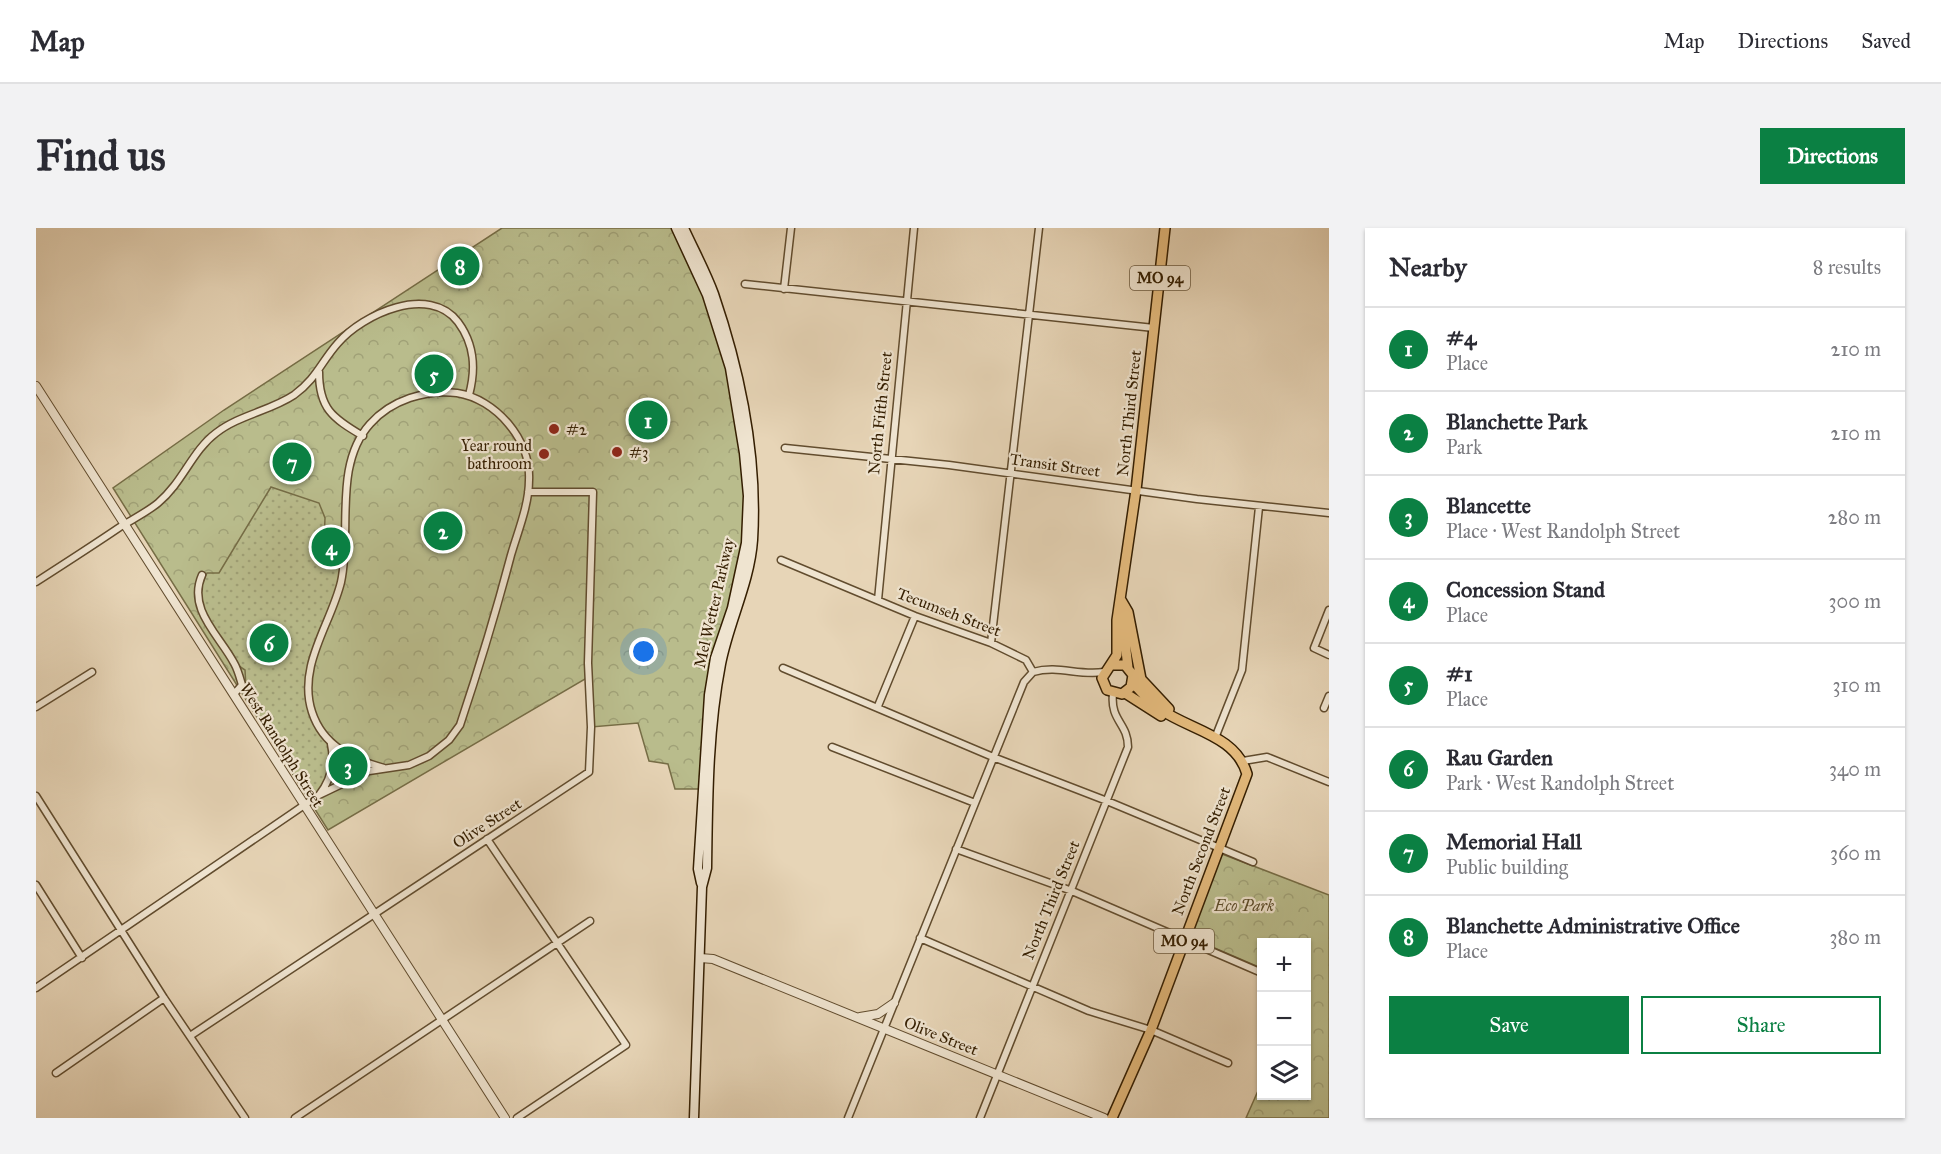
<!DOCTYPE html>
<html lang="en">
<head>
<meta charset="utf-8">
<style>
	:root { --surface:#fff; --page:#f2f2f3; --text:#2b2b33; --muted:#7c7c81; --line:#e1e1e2; --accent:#0b8043 }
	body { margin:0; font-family:"IM FELL Great Primer",serif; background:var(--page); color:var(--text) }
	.controls { position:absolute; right:18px; bottom:18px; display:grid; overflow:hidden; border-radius:0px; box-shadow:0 2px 4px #0004 }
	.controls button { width:54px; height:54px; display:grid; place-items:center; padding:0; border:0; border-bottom:2px solid var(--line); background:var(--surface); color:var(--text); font:30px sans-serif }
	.you { position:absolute; left:608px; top:424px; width:21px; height:21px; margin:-15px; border:4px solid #fff; border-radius:50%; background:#1a73e8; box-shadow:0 0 0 9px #1a73e833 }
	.badge { display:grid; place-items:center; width:39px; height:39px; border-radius:50%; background:var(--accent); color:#fff; font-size:20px; font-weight:700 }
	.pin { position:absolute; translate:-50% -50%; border:3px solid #fff; box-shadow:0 2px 6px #0006 }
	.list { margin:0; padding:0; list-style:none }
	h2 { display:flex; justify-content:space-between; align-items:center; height:78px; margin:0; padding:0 24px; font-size:26px }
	h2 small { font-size:20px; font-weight:400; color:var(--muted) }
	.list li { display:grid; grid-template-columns:39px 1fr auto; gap:18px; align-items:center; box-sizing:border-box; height:84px; padding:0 24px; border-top:2px solid var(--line) }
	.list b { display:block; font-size:22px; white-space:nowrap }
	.list p { margin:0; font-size:20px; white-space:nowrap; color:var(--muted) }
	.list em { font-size:20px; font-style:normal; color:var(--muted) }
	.actions { display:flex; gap:12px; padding:18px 24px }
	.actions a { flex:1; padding:14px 0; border:2px solid var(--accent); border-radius:0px; text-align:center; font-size:21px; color:var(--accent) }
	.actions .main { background:var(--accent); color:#fff }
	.icon { flex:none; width:33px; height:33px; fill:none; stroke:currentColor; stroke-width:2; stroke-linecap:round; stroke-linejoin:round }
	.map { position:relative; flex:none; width:1293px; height:890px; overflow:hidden; border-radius:0px }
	header { display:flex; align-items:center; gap:36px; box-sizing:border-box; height:84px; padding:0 30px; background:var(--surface); border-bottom:2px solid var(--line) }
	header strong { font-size:28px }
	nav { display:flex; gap:33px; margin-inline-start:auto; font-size:21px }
	.intro { display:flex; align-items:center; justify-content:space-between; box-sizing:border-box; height:144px; padding:0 36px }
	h1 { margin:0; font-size:42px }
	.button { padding:15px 27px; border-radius:0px; background:var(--accent); color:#fff; font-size:21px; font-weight:700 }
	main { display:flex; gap:36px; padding:0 36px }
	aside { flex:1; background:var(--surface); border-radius:0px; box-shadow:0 2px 4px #0004 }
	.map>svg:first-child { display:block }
	.forest { fill:url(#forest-crowns); stroke:#766d46; stroke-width:1.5 }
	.garden { fill:url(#garden-dots); stroke:#766d46; stroke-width:1.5 }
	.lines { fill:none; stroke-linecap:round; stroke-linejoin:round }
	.minor-casing { stroke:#614c2e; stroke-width:9 }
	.tertiary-casing { stroke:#614c2e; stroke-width:10 }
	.secondary-casing { stroke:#341e01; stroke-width:11 }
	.primary-casing { stroke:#341e01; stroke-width:12 }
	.minor { stroke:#efe4d0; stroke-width:6 }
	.tertiary { stroke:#efe4d0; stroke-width:8 }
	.secondary { stroke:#efe4d0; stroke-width:8 }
	.primary { stroke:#e4ba7c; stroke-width:9 }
	.poi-dot { fill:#8f2418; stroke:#efe4d0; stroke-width:2 }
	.labels { text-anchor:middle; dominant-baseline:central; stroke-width:4.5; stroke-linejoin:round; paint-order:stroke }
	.shield { fill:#efe4d0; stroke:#6c593f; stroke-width:1.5 }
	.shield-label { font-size:15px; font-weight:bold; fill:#341e01 }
	.street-label { font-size:16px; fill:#341e01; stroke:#efe4d0 }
	.poi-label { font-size:16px; fill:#341e01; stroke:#efe4d0; text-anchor:start }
	.park-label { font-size:16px; font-style:italic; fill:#5c4d2b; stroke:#efe4d0 }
</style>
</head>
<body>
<header>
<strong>Map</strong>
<nav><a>Map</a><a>Directions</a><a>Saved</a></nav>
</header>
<div class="intro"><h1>Find us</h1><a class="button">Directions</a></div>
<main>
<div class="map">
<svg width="1293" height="890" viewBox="0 0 1293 890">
	<defs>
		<pattern id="forest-crowns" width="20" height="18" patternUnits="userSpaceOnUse" patternTransform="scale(1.5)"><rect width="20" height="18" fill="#b9bc8c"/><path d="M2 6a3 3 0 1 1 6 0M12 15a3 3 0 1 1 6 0" fill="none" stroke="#a0a177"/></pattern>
		<pattern id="garden-dots" width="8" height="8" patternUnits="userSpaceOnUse" patternTransform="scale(1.5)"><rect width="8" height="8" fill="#b9bc8c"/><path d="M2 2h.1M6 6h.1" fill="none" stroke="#a0a177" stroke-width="1.8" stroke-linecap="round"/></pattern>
	</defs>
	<rect width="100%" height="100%" fill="#e7d5b7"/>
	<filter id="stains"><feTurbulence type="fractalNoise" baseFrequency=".00333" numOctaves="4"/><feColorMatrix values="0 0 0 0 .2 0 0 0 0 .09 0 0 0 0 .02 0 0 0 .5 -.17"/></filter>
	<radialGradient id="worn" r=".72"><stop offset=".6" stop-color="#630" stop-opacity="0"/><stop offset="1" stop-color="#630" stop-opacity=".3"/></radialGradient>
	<path class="forest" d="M466,0H640L671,67L694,140L708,225L710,315L666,561H639L632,536L613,533L602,495L555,499L554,448L292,602L77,260L188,182Z
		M1186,626L1293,667V890H1210L1225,856L1226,868H1270V714H1226L1225,740L1153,709Z"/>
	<path class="garden" d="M235,259L283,275L289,290L287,337L308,339L274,446L276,485L295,516L298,531L290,558L274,573L207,466L210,460L209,442C192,432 165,392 163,372C162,363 167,353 171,345H183Z"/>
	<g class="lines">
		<defs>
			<path id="minor" d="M709,56L1118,100
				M748,61L755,0
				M283,144C283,180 296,190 327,208
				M749,220L913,237L1161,271L1293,285
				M745,332L879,388L955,415L990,432L997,444
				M166,347C151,381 183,407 198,435C202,442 204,450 206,457L198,466
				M0,354C28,336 56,318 84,299C97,291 111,284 122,275C147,254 156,223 180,205C203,187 234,183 258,167C281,150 285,134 302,115C327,86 393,56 422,94C439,117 440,141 433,167
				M842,372L878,0
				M1293,382L1278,420L1293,427
				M955,415L1003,0
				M747,440L957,529L1071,573L1217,634
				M997,444C1023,437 1042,448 1068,444
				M842,478L879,388
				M0,479L56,444
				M1288,480L1293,468
				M1179,510L1206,442L1223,279
				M295,516C299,535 295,552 283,567L333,543L373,537L393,528L413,512L424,497C443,440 460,384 475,327C482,303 493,277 493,252C495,212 460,171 421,165C390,161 355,172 334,196C297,237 316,304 305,354C295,396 261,438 276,484C287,518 316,531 348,540
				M796,519L939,575
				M1207,533L1231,529L1293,554
				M0,568L128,770L209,890
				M451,611L590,817L481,890
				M920,621L1036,663L1226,745
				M0,657L46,730
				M884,710L1053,783L1115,802L1192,835
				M0,760L283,567
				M154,808L553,544L555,499L552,435L557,264H492
				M20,845L128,770
				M259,890L554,693
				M812,890L988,454L997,444
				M944,890L1092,519C1092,495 1074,493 1077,466"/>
			<path id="tertiary" d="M0,158L469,890
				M664,730L677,731L1068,890
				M824,789L842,786L858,775"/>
			<path id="secondary" d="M640,0L671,67L694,140L708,225L712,268L710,315L696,380L679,430L673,467L662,641L665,655
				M648,0C658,22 670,44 678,66C705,145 722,229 717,312C714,355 693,394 685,436C672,503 672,572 671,640L666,659L658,890"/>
			<path id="primary" d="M1085,372L1092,384L1105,451L1133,481
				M1086,387L1092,440
				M1077,437H1089L1097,447L1095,459L1086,466L1071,462L1066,450L1081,427V392L1100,262L1129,0
				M1089,465L1125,488
				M1076,890L1115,802L1211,546C1200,507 1153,502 1124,481C1114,474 1105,464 1097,455"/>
		</defs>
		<use href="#minor" class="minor-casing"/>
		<use href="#tertiary" class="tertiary-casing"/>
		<use href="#secondary" class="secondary-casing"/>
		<use href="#primary" class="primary-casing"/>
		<use href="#minor" class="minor"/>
		<use href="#tertiary" class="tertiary"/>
		<use href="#secondary" class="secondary"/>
		<use href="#primary" class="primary"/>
	</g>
	<g class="poi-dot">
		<circle cx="518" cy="201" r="6"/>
		<circle cx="581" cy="224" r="6"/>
		<circle cx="508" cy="226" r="6"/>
	</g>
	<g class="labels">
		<g class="shield">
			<rect x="1094" y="38" width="60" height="24" rx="4.5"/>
			<rect x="1118" y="701" width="60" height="24" rx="4.5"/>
		</g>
		<g class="shield-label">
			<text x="1124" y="50">MO 94</text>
			<text x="1148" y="713">MO 94</text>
		</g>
		<g class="street-label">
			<text transform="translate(844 185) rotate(-84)">North Fifth Street</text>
			<text transform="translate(1093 185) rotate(-84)">North Third Street</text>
			<text transform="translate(1019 237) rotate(8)">Transit Street</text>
			<text transform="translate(678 375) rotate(-77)">Mel Wetter Parkway</text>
			<text transform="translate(913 384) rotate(21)">Tecumseh Street</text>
			<text transform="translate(246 517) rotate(58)">West Randolph Street</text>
			<text transform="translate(451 595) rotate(-33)">Olive Street</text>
			<text transform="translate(1165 623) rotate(-69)">North Second Street</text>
			<text transform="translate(1015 672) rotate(-68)">North Third Street</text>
			<text transform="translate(905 808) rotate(22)">Olive Street</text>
		</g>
		<g class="poi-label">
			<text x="530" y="201">#2</text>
			<text x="496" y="217" text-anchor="end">Year round<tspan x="496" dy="18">bathroom</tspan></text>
			<text x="593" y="224">#3</text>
		</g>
		<g class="park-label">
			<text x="1208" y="677">Eco Park</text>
		</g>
	</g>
	<rect width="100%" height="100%" filter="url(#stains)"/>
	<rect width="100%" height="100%" fill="url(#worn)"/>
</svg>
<div class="controls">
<button>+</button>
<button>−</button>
<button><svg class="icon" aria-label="layers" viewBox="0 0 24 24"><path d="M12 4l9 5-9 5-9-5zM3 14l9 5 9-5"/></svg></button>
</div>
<div class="you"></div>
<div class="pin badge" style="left:612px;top:192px">1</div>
<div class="pin badge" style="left:407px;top:303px">2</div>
<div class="pin badge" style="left:312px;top:538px">3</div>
<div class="pin badge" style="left:295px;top:319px">4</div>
<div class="pin badge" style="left:398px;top:146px">5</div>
<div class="pin badge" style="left:233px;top:415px">6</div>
<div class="pin badge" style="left:256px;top:234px">7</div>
<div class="pin badge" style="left:424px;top:38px">8</div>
</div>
<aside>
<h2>Nearby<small>8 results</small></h2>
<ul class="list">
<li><span class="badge">1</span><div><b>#4</b><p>Place</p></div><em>210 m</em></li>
<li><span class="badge">2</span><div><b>Blanchette Park</b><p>Park</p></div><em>210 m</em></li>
<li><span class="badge">3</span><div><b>Blancette</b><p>Place · West Randolph Street</p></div><em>280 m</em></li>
<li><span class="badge">4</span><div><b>Concession Stand</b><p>Place</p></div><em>300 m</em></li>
<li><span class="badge">5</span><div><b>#1</b><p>Place</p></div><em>310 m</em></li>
<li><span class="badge">6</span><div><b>Rau Garden</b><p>Park · West Randolph Street</p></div><em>340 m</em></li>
<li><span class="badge">7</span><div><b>Memorial Hall</b><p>Public building</p></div><em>360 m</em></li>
<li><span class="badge">8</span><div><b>Blanchette Administrative Office</b><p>Place</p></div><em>380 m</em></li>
</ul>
<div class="actions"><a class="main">Save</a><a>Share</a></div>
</aside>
</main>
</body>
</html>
